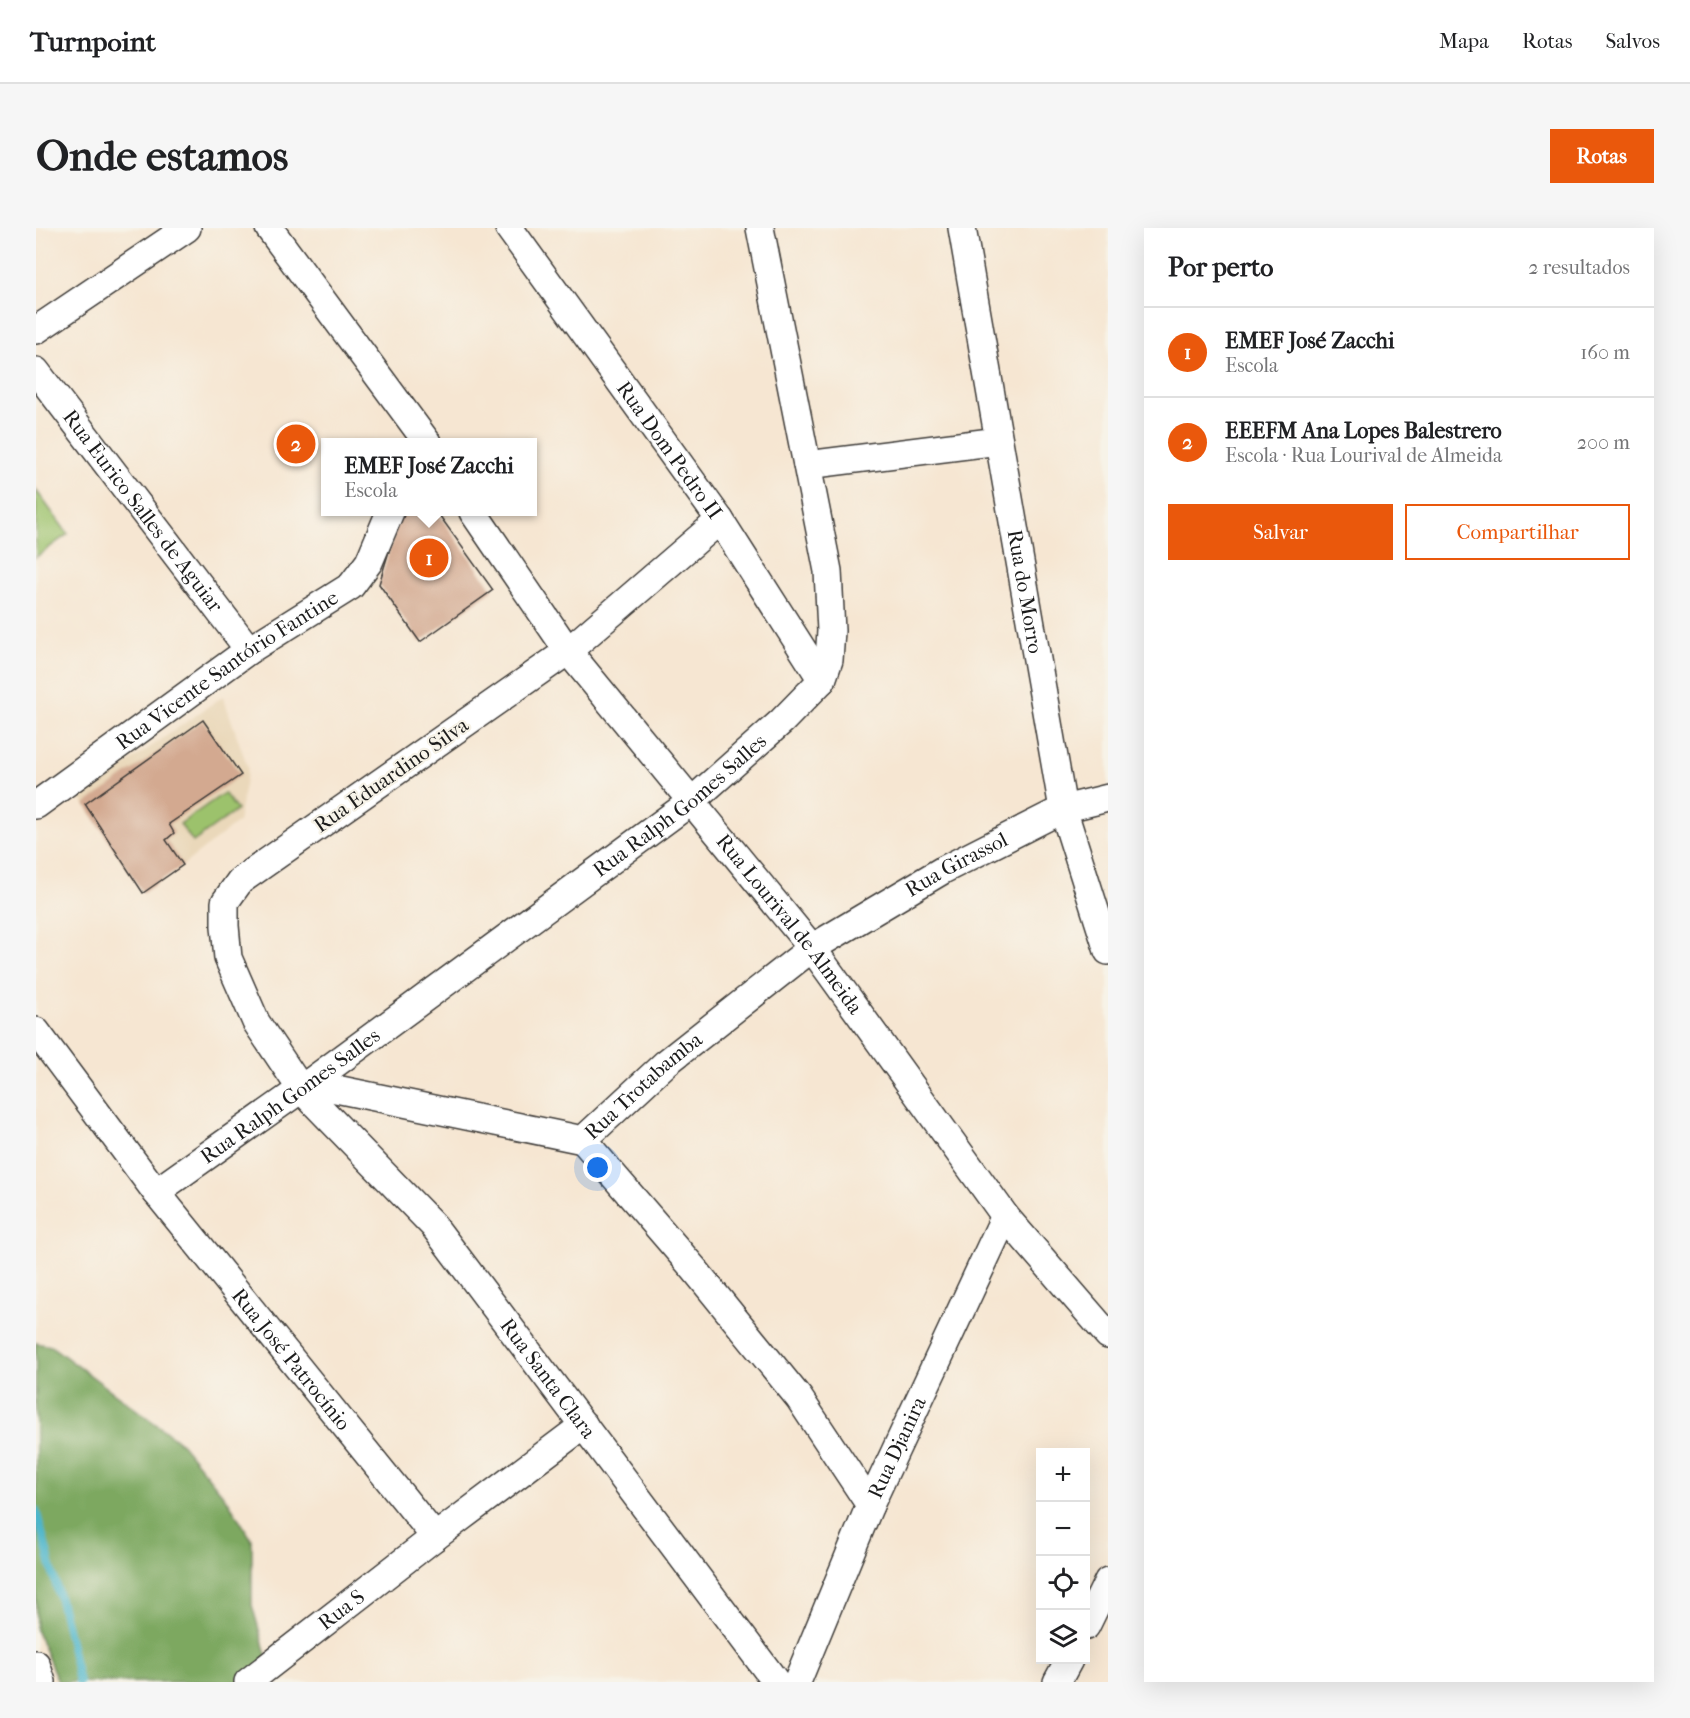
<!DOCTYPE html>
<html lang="pt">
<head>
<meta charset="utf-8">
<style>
	:root { --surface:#fff; --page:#f6f6f6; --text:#202124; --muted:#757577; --line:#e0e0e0; --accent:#ea580c }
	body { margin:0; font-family:"IM FELL French Canon",serif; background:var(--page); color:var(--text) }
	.controls { position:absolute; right:18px; bottom:18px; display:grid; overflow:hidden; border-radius:0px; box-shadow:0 6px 24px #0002 }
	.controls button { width:54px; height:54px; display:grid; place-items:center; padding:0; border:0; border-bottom:2px solid var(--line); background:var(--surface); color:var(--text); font:30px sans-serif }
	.you { position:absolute; left:562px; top:940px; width:21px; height:21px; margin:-15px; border:4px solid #fff; border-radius:50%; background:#1a73e8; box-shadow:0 0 0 9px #1a73e833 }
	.badge { display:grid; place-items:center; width:39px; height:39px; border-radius:50%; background:var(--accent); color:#fff; font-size:20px; font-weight:700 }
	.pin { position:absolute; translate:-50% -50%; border:3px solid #fff; box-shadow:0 2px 6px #0006 }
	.popup { position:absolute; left:285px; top:210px; width:216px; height:78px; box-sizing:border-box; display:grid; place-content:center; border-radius:0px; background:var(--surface); filter:drop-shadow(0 2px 4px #0005); font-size:20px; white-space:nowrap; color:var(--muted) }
	.popup b { font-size:22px; color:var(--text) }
	.popup::after { content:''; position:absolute; left:50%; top:100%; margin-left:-12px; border:12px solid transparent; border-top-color:var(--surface) }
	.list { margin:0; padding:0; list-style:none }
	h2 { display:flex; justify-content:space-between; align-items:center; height:78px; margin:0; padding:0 24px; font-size:26px }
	h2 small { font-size:20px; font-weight:400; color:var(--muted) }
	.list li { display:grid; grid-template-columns:39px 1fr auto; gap:18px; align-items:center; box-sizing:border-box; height:90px; padding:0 24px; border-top:2px solid var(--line) }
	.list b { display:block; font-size:22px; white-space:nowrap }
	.list p { margin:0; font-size:20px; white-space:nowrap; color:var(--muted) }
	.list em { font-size:20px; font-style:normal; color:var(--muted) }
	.actions { display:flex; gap:12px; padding:18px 24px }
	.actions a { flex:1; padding:14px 0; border:2px solid var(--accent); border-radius:0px; text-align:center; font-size:21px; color:var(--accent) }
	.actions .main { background:var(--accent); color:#fff }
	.icon { flex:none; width:33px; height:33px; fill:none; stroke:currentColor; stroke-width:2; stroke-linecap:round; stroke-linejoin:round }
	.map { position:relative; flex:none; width:1072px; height:1454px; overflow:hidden; border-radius:0px }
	header { display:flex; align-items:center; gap:36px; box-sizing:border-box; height:84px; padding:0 30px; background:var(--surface); border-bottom:2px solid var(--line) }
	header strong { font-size:28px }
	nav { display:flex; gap:33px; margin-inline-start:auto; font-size:21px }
	.intro { display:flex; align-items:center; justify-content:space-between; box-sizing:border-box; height:144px; padding:0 36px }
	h1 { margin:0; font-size:42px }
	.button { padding:15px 27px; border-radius:0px; background:var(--accent); color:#fff; font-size:21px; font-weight:700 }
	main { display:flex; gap:36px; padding:0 36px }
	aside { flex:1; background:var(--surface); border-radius:0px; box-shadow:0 6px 24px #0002 }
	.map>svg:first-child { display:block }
	.built { fill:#ead8ba }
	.green { fill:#9cc26c; stroke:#5c6f44; stroke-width:1.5 }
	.forest { fill:#7da860; stroke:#4c623e; stroke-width:1.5 }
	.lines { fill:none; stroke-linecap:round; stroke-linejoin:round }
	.stream { stroke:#4cb5ca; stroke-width:8 }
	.building { fill:#d3a990 }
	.minor-casing { stroke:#3d3a37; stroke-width:30 }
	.minor { stroke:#fff; stroke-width:27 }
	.labels { text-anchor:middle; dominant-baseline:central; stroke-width:4.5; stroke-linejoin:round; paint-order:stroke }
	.street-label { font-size:21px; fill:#1c1c1c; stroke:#f7f3e8 }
</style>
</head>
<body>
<header>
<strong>Turnpoint</strong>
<nav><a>Mapa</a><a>Rotas</a><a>Salvos</a></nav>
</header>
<div class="intro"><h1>Onde estamos</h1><a class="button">Rotas</a></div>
<main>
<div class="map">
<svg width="1072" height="1454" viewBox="0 0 1072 1454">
	<rect width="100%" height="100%" fill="#f7f3e8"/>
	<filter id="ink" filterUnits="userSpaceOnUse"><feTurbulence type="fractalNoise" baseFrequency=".0167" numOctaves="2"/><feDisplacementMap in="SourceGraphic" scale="12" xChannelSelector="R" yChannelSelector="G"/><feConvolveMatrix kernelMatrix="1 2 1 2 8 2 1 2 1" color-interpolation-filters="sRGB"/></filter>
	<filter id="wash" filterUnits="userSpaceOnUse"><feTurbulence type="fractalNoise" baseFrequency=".008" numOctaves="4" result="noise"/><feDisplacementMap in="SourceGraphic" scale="24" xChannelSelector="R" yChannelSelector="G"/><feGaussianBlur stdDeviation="1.35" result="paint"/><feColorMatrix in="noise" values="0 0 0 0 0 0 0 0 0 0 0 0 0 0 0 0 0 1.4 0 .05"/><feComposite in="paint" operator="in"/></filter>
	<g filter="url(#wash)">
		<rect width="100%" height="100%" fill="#f6e6d2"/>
		<path class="built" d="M187,468L212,540L202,594L147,637L107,665L44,569Z"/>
		<path class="green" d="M0,262L32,306L0,329Z
			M188,565L201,582L157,614L144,596Z"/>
		<path class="forest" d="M0,1115L15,1118L144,1214L192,1273L216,1312V1377L238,1454H22L0,1401Z"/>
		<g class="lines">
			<path class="stream" d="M0,1282L29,1391L43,1454"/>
		</g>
		<g id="blocks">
			<path class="building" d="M365,284H401L457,362L384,414L343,356Z
				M167,492L205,547L133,596L138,605L130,612L147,637L107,665L49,576Z"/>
		</g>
	</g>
	<g filter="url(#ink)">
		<use href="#blocks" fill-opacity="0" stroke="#3d3a37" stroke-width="1.5"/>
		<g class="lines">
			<defs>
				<g id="minor">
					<path d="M233,0L391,214"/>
					<path id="s1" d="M473,0L684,292L786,452"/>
					<path id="s2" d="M926,0L1027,581L1072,723"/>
					<path d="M0,102L151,0"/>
					<path id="s3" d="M0,143L213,422"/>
					<path d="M771,237L963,213"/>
					<path id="s4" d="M437,284L532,423L776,720L969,988L1072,1107"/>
					<path id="s5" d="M684,292L532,423L204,653L189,674V698L192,730L220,794L265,861L397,997L740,1454"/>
					<path id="s6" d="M0,577L213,422L315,358L333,334L354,284"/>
					<path id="s7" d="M0,803L120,964L399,1309"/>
					<path d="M271,855L547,912"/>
					<path id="s8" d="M547,912L630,835L776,720L907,642L1027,581L1072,570"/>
					<path d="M547,912L659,1042L763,1170L834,1277"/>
					<path id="s9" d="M120,964L265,861L656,573L746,493L786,452L793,432L795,403L792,343L724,0"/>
					<path d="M1050,1398L1072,1353"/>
					<path d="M0,1436L6,1454"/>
					<path id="s10" d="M212,1454L399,1309L548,1197"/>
					<path id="s11" d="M761,1454L834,1277L969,988"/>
					<path d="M1021,1454L1033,1432"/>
				</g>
			</defs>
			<use href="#minor" class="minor-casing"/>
			<use href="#minor" class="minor"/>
		</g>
	</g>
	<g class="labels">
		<g class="street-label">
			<text stroke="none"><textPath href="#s1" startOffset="274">Rua Dom Pedro II</textPath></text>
			<text stroke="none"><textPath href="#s3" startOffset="176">Rua Eurico Salles de Aguiar</textPath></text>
			<text stroke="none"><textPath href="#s2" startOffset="369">Rua do Morro</textPath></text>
			<text stroke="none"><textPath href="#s6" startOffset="234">Rua Vicente Santório Fantine</textPath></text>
			<text transform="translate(355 547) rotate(-35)">Rua Eduardino Silva</text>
			<text stroke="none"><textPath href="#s9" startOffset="651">Rua Ralph Gomes Salles</textPath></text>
			<text stroke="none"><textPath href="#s8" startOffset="466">Rua Girassol</textPath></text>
			<text stroke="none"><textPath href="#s4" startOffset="520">Rua Lourival de Almeida</textPath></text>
			<text stroke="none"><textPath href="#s8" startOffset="81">Rua Trotabamba</textPath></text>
			<text stroke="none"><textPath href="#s9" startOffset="165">Rua Ralph Gomes Salles</textPath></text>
			<text stroke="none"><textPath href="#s7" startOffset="416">Rua José Patrocínio</textPath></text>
			<text stroke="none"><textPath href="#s5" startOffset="1215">Rua Santa Clara</textPath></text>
			<text stroke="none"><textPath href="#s11" startOffset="255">Rua Djanira</textPath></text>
			<text stroke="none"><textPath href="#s10" startOffset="118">Rua S</textPath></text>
		</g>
	</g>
</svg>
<div class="controls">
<button>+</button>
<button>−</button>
<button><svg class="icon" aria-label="locate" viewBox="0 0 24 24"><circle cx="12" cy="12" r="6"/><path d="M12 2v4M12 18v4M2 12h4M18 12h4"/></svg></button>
<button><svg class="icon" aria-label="layers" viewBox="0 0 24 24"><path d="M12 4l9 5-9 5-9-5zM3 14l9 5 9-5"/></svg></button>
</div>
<div class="you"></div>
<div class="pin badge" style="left:393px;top:330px">1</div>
<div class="popup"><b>EMEF José Zacchi</b>Escola</div>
<div class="pin badge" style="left:260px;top:216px">2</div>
</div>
<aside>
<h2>Por perto<small>2 resultados</small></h2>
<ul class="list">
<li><span class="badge">1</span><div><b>EMEF José Zacchi</b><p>Escola</p></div><em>160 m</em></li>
<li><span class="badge">2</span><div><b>EEEFM Ana Lopes Balestrero</b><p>Escola · Rua Lourival de Almeida</p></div><em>200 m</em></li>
</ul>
<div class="actions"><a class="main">Salvar</a><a>Compartilhar</a></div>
</aside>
</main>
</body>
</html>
